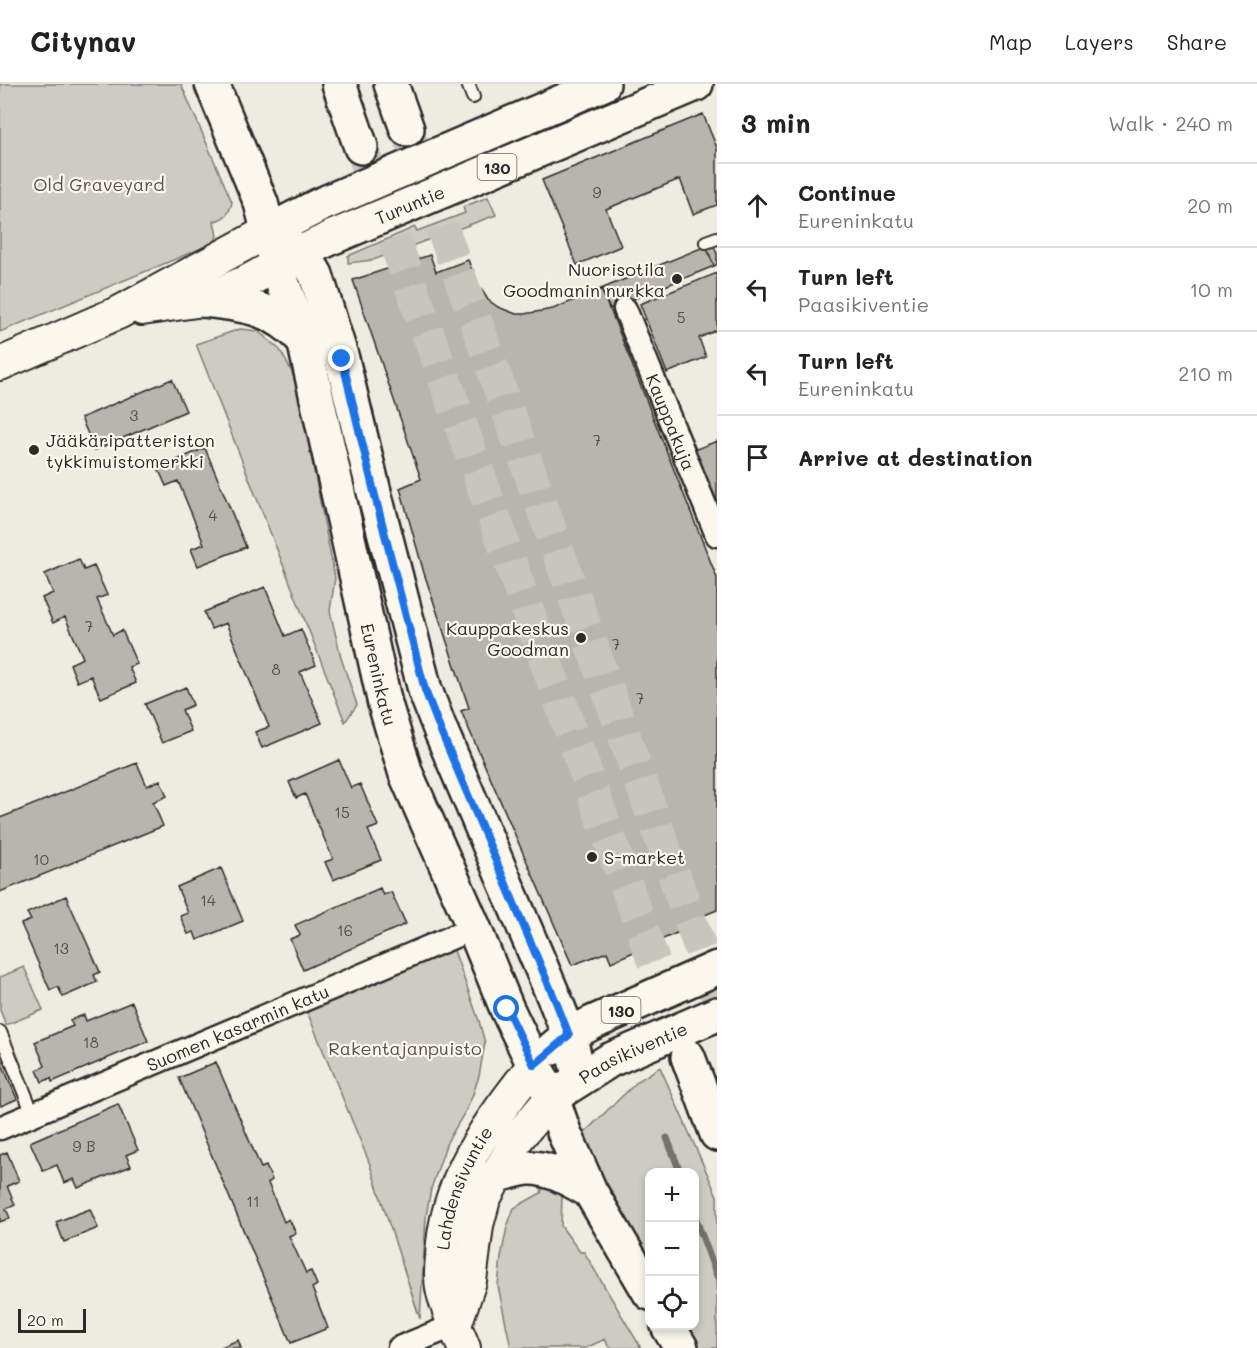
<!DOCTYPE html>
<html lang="en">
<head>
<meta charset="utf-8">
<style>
	:root { --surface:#fff; --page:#f6f6f6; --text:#222; --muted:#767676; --line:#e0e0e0 }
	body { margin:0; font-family:Mali,sans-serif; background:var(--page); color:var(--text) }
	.controls { position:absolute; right:18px; bottom:18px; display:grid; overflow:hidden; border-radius:12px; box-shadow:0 3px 9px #0003 }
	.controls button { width:54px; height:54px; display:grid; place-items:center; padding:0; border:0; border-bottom:2px solid var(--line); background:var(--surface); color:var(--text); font:30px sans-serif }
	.scale { position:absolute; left:18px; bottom:15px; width:68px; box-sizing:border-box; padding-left:6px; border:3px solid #2b2b2b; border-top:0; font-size:16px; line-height:21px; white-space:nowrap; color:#2b2b2b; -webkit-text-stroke:4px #fbf7ec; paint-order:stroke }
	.stop { position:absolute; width:18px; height:18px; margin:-14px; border:4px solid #1a73e8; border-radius:50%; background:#fff }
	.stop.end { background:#1a73e8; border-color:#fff; box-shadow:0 2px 6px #0008 }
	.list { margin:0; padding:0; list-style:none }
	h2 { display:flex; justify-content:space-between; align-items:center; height:78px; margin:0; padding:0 24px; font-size:26px }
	h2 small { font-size:20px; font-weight:400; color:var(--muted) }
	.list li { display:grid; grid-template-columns:39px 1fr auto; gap:18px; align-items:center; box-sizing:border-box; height:84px; padding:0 24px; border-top:2px solid var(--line) }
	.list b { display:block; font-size:22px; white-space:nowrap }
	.list p { margin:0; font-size:20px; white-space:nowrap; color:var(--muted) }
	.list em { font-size:20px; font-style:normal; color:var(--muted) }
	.icon { flex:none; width:33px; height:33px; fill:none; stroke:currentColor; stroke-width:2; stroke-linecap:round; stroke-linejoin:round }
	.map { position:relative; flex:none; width:717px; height:1264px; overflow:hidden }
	header { display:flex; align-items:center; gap:36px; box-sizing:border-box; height:84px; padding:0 30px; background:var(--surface); border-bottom:2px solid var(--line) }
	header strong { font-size:28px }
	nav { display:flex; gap:33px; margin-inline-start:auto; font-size:21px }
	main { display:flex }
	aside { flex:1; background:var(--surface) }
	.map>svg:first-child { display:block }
	.green { fill:#cecbc2; stroke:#7c7b76; stroke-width:1.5 }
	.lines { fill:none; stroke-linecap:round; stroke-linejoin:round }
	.stream { stroke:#74726e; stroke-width:7 }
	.building { fill:#b8b5ae; stroke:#2b2b2b; stroke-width:1.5 }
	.highway-tunnel { stroke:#c7c5bc; stroke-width:33; stroke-dasharray:33 16; stroke-linecap:butt }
	.lane-casing { stroke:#2b2b2b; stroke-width:16 }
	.street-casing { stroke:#2b2b2b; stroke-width:27 }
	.secondary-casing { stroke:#2b2b2b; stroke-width:36 }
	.primary-casing { stroke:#2b2b2b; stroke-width:38 }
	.highway-casing { stroke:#2b2b2b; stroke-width:38 }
	.lane { stroke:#fbf7ec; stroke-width:12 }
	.street { stroke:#fbf7ec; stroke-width:22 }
	.secondary { stroke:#fbf7ec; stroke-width:32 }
	.primary { stroke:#fbf7ec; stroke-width:33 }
	.highway { stroke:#fbf7ec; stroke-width:33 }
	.route { stroke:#1a73e8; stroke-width:8 }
	.poi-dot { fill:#2b2b2b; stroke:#fbf7ec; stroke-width:2 }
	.labels { text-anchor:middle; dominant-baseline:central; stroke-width:4.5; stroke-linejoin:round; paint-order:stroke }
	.number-label { font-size:15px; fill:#4e4e4c }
	.shield { fill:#fbf7ec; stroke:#696865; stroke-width:1.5 }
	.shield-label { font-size:16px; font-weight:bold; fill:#2b2b2b }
	.park-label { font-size:18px; fill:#545351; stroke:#fbf7ec }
	.street-label { font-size:18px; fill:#2b2b2b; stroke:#fbf7ec }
	.poi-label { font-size:18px; fill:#2b2b2b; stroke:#fbf7ec; text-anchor:end }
</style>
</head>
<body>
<header>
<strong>Citynav</strong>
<nav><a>Map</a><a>Layers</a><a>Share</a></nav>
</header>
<main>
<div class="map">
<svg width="717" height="1264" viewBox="0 0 717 1264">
	<rect width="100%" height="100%" fill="#eeebe0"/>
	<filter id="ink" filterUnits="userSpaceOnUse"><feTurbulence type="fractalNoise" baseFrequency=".0167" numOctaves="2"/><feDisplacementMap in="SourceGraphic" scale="12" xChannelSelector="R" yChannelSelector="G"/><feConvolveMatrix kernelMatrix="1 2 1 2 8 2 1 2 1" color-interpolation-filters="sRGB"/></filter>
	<g filter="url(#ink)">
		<path class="green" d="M0,0H181L232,118C230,129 225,135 214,137L217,152L214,159L0,248Z
			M488,113L496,131L373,176L348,179V172L415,143L417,147L465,129L463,123Z
			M240,245L258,247L280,266L292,288L298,305L335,494L330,527L341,574L357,621L345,638L196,260Z
			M451,858L479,937L485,959L479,992L472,1013L465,1028L447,1058L431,1105L426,1132L420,1235L369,1078L306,925Z
			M24,883L43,926L6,941L0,926V893Z
			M660,983L717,1112V1264H694L681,1242H694V1088H650L649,1187L582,1058L585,1048L638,997Z
			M544,1099L562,1113L561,1142L580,1168H584L641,1264H609L605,1255L586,1264H511L498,1202L501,1173L507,1143L514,1124L541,1109Z"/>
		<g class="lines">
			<path class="stream" d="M667,1054L680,1088
				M694,1130L717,1192"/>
		</g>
		<path class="building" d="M703,30L717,64V121L693,130L680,95L606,125L621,162L577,181L542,96Z
			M713,160L717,170V180L714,182L706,162Z
			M706,162L714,182L609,225L601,205Z
			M430,171L436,188L468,176L478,200L488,216L498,223L516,230H524L553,225L601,205L612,230L717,494V826L695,835L697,840L611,878L607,868L572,881L461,627L469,624L424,489L400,404L421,395L353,196Z
			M717,189V246L699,254L706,273L667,289L640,220Z
			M172,295L186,327L95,366L81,334Z
			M717,357V424L694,366Z
			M205,364L246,463L198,482L191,465L204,460L178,397L166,402L158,384Z
			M79,475L84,486L94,482L107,511L97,515L113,551L122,546L137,580L129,583L136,599L101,614L91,592L77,598L70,580L83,574L65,533L53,539L42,514L53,509L45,490Z
			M265,503L285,552L301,545L316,581L300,588L322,639L262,664L255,648L269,643L226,539L211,545L204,528Z
			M186,603L193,621L182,626L191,647L162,659L145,620Z
			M339,676L351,704L360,700L378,742L368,746L381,776L333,796L325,778L333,775L305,710L296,714L289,698Z
			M137,679L147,702L160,696L167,712L153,718L163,742L0,808V734Z
			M221,784L243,837L197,856L194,848L188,850L180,832L188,829L177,803Z
			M380,804L383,811L391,808L406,840L303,886L290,855L300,851L295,841Z
			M66,812L100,888L94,891L97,898L63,913L58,903L50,906L21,840L31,836L27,829Z
			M132,918L148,957L52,998L51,994L42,998L37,986L45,982L35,958L73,942L70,936L84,931L86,937Z
			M0,975L17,1015L1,1022L0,1019Z
			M216,978L261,1084L266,1082L272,1096L268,1099L284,1138L289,1135L296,1149L289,1152L306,1189L311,1187L317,1201L312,1204L328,1244L291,1259L179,994Z
			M118,1020L138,1066L126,1071L131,1082L78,1104L74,1095L64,1099L57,1081L43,1087L30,1058Z
			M7,1068L19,1097L7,1102L15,1121L6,1125L10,1134L0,1138V1071Z
			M90,1125L98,1144L64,1158L56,1138Z
			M238,1256L241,1264H219Z"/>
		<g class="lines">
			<path class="highway-tunnel" d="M409,51L717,911
				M361,63L688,973"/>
			<defs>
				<path id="lane" d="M468,0L473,13
					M706,158L717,154
					M0,948L33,1030"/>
				<g id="street">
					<path id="s1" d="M625,225L717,451"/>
					<path id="s2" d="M0,1044L474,844"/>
					<path d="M399,1264L455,1241"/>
				</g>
				<g id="secondary">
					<path d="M142,225L203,216L248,197L277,181"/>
					<path d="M0,280L120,228L269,147"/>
					<path d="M455,1241L470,1197L477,1141L484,1115L517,1055L552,1013"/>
					<path id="s3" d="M464,1264C456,1244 446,1224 442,1204C440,1193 441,1182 442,1172C445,1096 489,1038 534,981"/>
				</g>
				<g id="primary">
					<path id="s4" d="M212,0L261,119L281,195L304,256L385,620L406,690L474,844L507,925L534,981L552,1013L610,976L717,930"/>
					<path d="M269,147C286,160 306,171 316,191L342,275L374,408L425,606L440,645L556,918L569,951L580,995"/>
					<path d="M269,147L320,121L603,0"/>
					<path id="s5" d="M281,178L333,153L696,0"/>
					<path d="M203,216C247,221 272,223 304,256"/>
					<path d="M553,964L569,951L592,939L717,884"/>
				</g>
				<path id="highway" d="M339,0L361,63
					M391,0L407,45
					M688,973L717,1050
					M552,1013L564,1048L590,1107L650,1209
					M495,1092C506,1089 517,1085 528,1084C550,1083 572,1097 590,1107
					M668,1242L681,1264"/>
			</defs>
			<use href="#lane" class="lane-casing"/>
			<use href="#street" class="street-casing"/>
			<use href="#secondary" class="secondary-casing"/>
			<use href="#primary" class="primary-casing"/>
			<use href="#highway" class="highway-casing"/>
			<use href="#lane" class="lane"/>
			<use href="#street" class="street"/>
			<use href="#secondary" class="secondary"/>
			<use href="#primary" class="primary"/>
			<use href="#highway" class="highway"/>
		</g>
	</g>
	<g class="lines" filter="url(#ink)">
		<path class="route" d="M342,275L374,408L425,606L440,645L556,918L569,951L534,981L507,925"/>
	</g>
	<g class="poi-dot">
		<circle cx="677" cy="195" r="6"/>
		<circle cx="34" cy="366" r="6"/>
		<circle cx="581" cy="554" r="6"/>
		<circle cx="592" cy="773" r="6"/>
	</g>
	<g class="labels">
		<g class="number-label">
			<text x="597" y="108">9</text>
			<text x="681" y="233">5</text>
			<text x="134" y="331">3</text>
			<text x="597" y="356">7</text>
			<text x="213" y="431">4</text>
			<text x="89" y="542">7</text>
			<text x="616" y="560">7</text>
			<text x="276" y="585">8</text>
			<text x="640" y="614">7</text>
			<text x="342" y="728">15</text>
			<text x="41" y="775">10</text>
			<text x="208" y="816">14</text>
			<text x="345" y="846">16</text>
			<text x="61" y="864">13</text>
			<text x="91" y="958">18</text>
			<text x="84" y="1062">9 B</text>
			<text x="253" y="1117">11</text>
		</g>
		<g class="shield">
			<rect x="477.5" y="70" width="39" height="26" rx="4.5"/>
			<rect x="601.5" y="913" width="39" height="26" rx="4.5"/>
		</g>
		<g class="shield-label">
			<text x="497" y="83">130</text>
			<text x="621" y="926">130</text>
		</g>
		<g class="park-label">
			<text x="99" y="100">Old Graveyard</text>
			<text x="405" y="964">Rakentajanpuisto</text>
		</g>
		<g class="street-label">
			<text stroke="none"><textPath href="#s5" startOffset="141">Turuntie</textPath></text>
			<text stroke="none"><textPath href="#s1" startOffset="122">Kauppakuja</textPath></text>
			<text stroke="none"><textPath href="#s4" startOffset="615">Eureninkatu</textPath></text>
			<text stroke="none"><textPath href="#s2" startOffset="258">Suomen kasarmin katu</textPath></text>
			<text stroke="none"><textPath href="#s4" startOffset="1166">Paasikiventie</textPath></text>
			<text stroke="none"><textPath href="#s3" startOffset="168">Lahdensivuntie</textPath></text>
		</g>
		<g class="poi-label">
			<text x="665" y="185">Nuorisotila<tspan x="665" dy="21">Goodmanin nurkka</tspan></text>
			<text x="46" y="356" text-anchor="start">Jääkäripatteriston<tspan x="46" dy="21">tykkimuistomerkki</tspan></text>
			<text x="569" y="544">Kauppakeskus<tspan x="569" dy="21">Goodman</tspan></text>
			<text x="604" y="773" text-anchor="start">S-market</text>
		</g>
	</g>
</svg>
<div class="controls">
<button>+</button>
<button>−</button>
<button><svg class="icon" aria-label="locate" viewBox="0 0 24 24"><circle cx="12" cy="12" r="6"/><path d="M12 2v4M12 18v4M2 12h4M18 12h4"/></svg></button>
</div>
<div class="scale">20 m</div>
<div class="stop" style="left:507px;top:925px"></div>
<div class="stop end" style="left:342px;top:275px"></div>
</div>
<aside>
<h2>3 min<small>Walk · 240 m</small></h2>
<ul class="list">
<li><svg class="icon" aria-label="ahead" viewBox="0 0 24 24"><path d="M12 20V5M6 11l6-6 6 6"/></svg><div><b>Continue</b><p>Eureninkatu</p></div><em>20 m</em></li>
<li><svg class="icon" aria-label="left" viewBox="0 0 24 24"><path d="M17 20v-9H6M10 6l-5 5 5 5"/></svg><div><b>Turn left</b><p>Paasikiventie</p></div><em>10 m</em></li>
<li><svg class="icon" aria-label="left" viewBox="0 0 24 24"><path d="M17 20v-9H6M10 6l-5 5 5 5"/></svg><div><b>Turn left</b><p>Eureninkatu</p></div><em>210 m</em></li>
<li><svg class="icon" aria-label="arrive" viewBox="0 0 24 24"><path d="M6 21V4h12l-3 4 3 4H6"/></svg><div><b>Arrive at destination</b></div></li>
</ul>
</aside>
</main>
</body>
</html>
